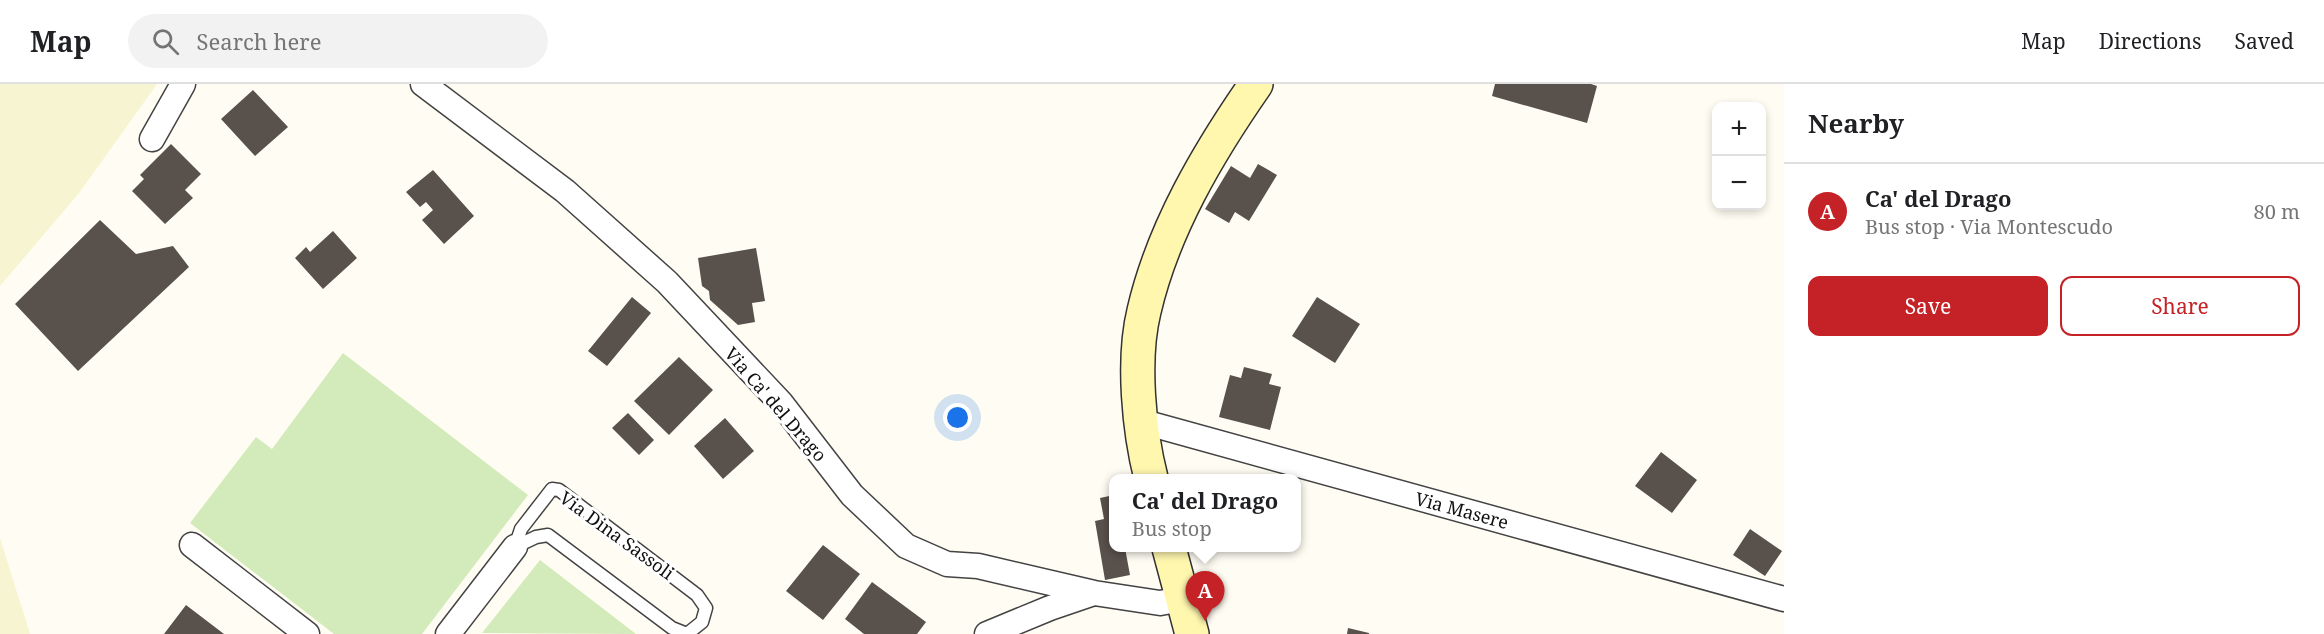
<!DOCTYPE html>
<html lang="en">
<head>
<meta charset="utf-8">
<style>
	:root { --surface:#fff; --page:#f2f2f2; --text:#202124; --muted:#757577; --line:#e0e0e0; --accent:#c52227 }
	body { margin:0; font-family:"Noto Serif",serif; background:var(--page); color:var(--text) }
	.controls { position:absolute; right:18px; top:18px; display:grid; overflow:hidden; border-radius:12px; box-shadow:0 3px 9px #0003 }
	.controls button { width:54px; height:54px; display:grid; place-items:center; padding:0; border:0; border-bottom:2px solid var(--line); background:var(--surface); color:var(--text); font:30px sans-serif }
	.you { position:absolute; left:958px; top:334px; width:21px; height:21px; margin:-15px; border:4px solid #fff; border-radius:50%; background:#1a73e8; box-shadow:0 0 0 9px #1a73e833 }
	.badge { display:grid; place-items:center; width:39px; height:39px; border-radius:50%; background:var(--accent); color:#fff; font-size:20px; font-weight:700 }
	.pin { position:absolute; translate:-50% -50px; filter:drop-shadow(0 2px 3px #0008) }
	.pin::after { content:''; position:absolute; top:32px; width:21px; height:18px; background:inherit; clip-path:polygon(0 0,100% 0,50% 100%) }
	.popup { position:absolute; left:1109px; top:390px; width:192px; height:78px; box-sizing:border-box; display:grid; place-content:center; border-radius:12px; background:var(--surface); filter:drop-shadow(0 2px 4px #0005); font-size:20px; white-space:nowrap; color:var(--muted) }
	.popup b { font-size:22px; color:var(--text) }
	.popup::after { content:''; position:absolute; left:50%; top:100%; margin-left:-12px; border:12px solid transparent; border-top-color:var(--surface) }
	.list { margin:0; padding:0; list-style:none }
	h2 { display:flex; justify-content:space-between; align-items:center; height:78px; margin:0; padding:0 24px; font-size:26px }
	h2 small { font-size:20px; font-weight:400; color:var(--muted) }
	.list li { display:grid; grid-template-columns:39px 1fr auto; gap:18px; align-items:center; box-sizing:border-box; height:96px; padding:0 24px; border-top:2px solid var(--line) }
	.list b { display:block; font-size:22px; white-space:nowrap }
	.list p { margin:0; font-size:20px; white-space:nowrap; color:var(--muted) }
	.list em { font-size:20px; font-style:normal; color:var(--muted) }
	.actions { display:flex; gap:12px; padding:18px 24px }
	.actions a { flex:1; padding:14px 0; border:2px solid var(--accent); border-radius:12px; text-align:center; font-size:21px; color:var(--accent) }
	.actions .main { background:var(--accent); color:#fff }
	.icon { flex:none; width:33px; height:33px; fill:none; stroke:currentColor; stroke-width:2; stroke-linecap:round; stroke-linejoin:round }
	.map { position:relative; flex:none; width:1784px; height:550px; overflow:hidden }
	header { display:flex; align-items:center; gap:36px; box-sizing:border-box; height:84px; padding:0 30px; background:var(--surface); border-bottom:2px solid var(--line) }
	header strong { font-size:28px }
	nav { display:flex; gap:33px; margin-inline-start:auto; font-size:21px }
	.search { width:420px; height:54px; background:var(--page); display:flex; align-items:center; gap:15px; box-sizing:border-box; padding:0 21px; border-radius:33px; color:var(--muted); font-size:22px }
	main { display:flex }
	aside { flex:1; background:var(--surface) }
	.map>svg:first-child { display:block }
	.farmland { fill:#f6f4d1 }
	.green { fill:#d3ebba }
	.building { fill:#59514c }
	.lines { fill:none; stroke-linecap:round; stroke-linejoin:round }
	.lane-casing { stroke:#434343; stroke-width:15 }
	.street-casing { stroke:#434343; stroke-width:27 }
	.secondary-casing { stroke:#323232; stroke-width:36 }
	.lane { stroke:#fff; stroke-width:12 }
	.street { stroke:#fff; stroke-width:24 }
	.secondary { stroke:#fff7ae; stroke-width:33 }
	.labels { text-anchor:middle; dominant-baseline:central; stroke-width:6; stroke-linejoin:round; paint-order:stroke }
	.street-label { font-size:18px; fill:#101010; stroke:#fff }
</style>
</head>
<body>
<header>
<strong>Map</strong>
<div class="search"><svg class="icon" aria-label="search" viewBox="0 0 24 24"><circle cx="10" cy="10" r="6"/><path d="M15 15l6 6"/></svg>Search here</div>
<nav><a>Map</a><a>Directions</a><a>Saved</a></nav>
</header>
<main>
<div class="map">
<svg width="1784" height="550" viewBox="0 0 1784 550">
	<rect width="100%" height="100%" fill="#fffdf3"/>
	<path class="farmland" d="M0,0H157L79,109L0,202Z
		M0,454L30,550H0Z"/>
	<path class="green" d="M343,269L528,411L422,550H334L190,439L256,353L272,365Z
		M540,476L636,550L482,549Z"/>
	<path class="building" d="M1495,0H1591L1597,2L1587,39L1492,12Z
		M253,6L288,43L255,72L221,35Z
		M171,60L201,90L185,106L193,114L165,140L132,107L144,95L140,91Z
		M1258,80L1277,91L1249,137L1235,128L1229,139L1205,125L1231,82L1250,94Z
		M433,86L474,132L444,160L422,136L433,126L426,118L420,123L406,108Z
		M100,136L136,170L173,162L189,183L78,287L15,220Z
		M333,147L357,174L323,205L295,174L306,163L310,168Z
		M756,164L765,217L752,219L755,238L738,241L710,216L709,207L702,202L698,174Z
		M632,213L651,229L607,282L588,267Z
		M1317,213L1360,240L1335,279L1292,252Z
		M679,273L713,306L669,351L634,317Z
		M1244,283L1272,290L1269,300L1281,303L1270,346L1219,333L1230,291L1241,294Z
		M628,329L654,356L639,371L612,344Z
		M725,334L754,367L723,395L694,362Z
		M1661,368L1697,396L1672,429L1635,402Z
		M1114,411V464H1125L1130,491L1105,496L1095,437L1104,435L1100,414Z
		M1750,445L1782,467L1765,492L1733,471Z
		M823,461L860,490L823,536L786,507Z
		M872,498L926,538L917,550H864L845,535Z
		M186,521L224,550H164Z
		M1348,544L1369,549V550H1347Z"/>
	<g class="lines">
		<defs>
			<path id="lane" d="M552,405L559,406L697,511L706,524L702,538L687,550L672,544L548,451L536,453L515,463L521,445Z"/>
			<path id="street" d="M423,0L565,107L667,198L781,319L852,411L906,462L947,480L978,482L1094,509L1160,519L1182,515
				M152,55L183,0
				M1140,337L1784,515
				M192,461L307,550
				M448,550L515,463
				M987,550L1050,524L1094,509"/>
			<path id="secondary" d="M1151,394C1139,347 1132,276 1144,227C1163,145 1208,69 1256,0
				M1169,464L1192,550"/>
		</defs>
		<use href="#lane" class="lane-casing"/>
		<use href="#street" class="street-casing"/>
		<use href="#secondary" class="secondary-casing"/>
		<use href="#lane" class="lane"/>
		<use href="#street" class="street"/>
		<use href="#secondary" class="secondary"/>
	</g>
	<g class="labels">
		<g class="street-label">
			<text transform="translate(776 320) rotate(49)">Via Ca' del Drago</text>
			<text transform="translate(1462 426) rotate(15)">Via Masere</text>
			<text transform="translate(617 451) rotate(36)">Via Dina Sassoli</text>
		</g>
	</g>
</svg>
<div class="controls">
<button>+</button>
<button>−</button>
</div>
<div class="you"></div>
<div class="pin badge" style="left:1205px;top:537px">A</div>
<div class="popup"><b>Ca' del Drago</b>Bus stop</div>
</div>
<aside>
<h2>Nearby<small></small></h2>
<ul class="list">
<li><span class="badge">A</span><div><b>Ca' del Drago</b><p>Bus stop · Via Montescudo</p></div><em>80 m</em></li>
</ul>
<div class="actions"><a class="main">Save</a><a>Share</a></div>
</aside>
</main>
</body>
</html>
